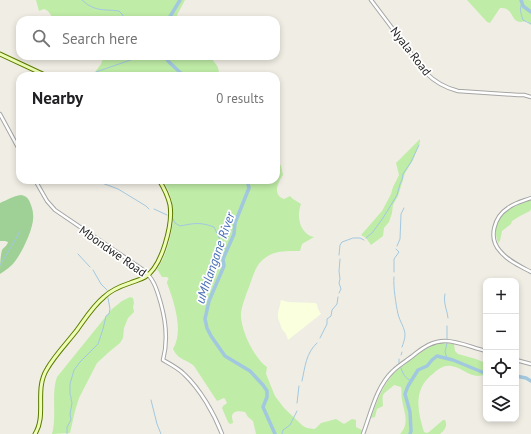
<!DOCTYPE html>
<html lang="en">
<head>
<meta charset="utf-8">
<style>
	:root { --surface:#fff; --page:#f2f2f2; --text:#202124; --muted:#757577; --line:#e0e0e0 }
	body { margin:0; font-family:"PT Sans",sans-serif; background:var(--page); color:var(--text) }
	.controls { position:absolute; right:12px; bottom:12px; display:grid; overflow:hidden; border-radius:8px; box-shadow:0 2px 6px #0003 }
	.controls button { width:36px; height:36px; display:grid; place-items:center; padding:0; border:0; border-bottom:1px solid var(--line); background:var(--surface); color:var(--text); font:20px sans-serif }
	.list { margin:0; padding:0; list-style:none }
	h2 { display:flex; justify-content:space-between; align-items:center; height:52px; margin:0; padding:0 16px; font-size:17px }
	h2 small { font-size:13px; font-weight:400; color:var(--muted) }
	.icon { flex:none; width:22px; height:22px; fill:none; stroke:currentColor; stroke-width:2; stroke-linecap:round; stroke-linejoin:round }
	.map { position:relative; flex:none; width:531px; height:434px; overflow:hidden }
	.search { position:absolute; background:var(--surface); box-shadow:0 2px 6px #0003; left:16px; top:16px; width:264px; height:44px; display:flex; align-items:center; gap:10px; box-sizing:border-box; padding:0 14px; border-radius:12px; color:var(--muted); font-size:15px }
	.panel { position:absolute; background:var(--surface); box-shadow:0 2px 6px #0003; left:16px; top:72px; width:264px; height:112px; border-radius:12px }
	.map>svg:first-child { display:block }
	.education { fill:#faffde }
	.grass { fill:#bfeca7 }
	.forest { fill:#9fd196 }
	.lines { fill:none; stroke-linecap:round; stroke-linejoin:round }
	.stream { stroke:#a2c8e0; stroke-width:1 }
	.river { stroke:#a2c8e0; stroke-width:3.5 }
	.tertiary-casing { stroke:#a5a5a5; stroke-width:4.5 }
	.secondary-casing { stroke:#5b7b00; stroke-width:5 }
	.tertiary { stroke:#fff; stroke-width:2.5 }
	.secondary { stroke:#eefdb5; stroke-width:3 }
	.labels { text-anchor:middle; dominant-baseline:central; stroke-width:3.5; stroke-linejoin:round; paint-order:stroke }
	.street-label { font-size:12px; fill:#1e1e1e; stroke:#fff }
	.water-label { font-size:13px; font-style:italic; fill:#466cb3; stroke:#fff }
</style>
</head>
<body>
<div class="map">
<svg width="531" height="434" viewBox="0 0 531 434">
	<rect width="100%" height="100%" fill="#f0eee4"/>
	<path class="education" d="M281,300L288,302L315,303L317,304L318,309L321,314L288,340L286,334L282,329L278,318V313Z"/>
	<path class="grass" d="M36,0H185L177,15L178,20H52C52,15 49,11 44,9L39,11Z
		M467,0H530L531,1V25L527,21C524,21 519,23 517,21C511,18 512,7 500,8L490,23L487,22Z
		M104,56H211C214,65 221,65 218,76H103L95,72L101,64Z
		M420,139V142L413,160L405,173L398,196L393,205L392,213L389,222L384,228L383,236L371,245L366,238L361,235L382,211L391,194L393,187L399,175L396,163Z
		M276,158L279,159V163L281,166L283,175C278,182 272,195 284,199L290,196L293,199L301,204C296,217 300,234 314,237L302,244L300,251C288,251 275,250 265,258C255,265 253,277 249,287C246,295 242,305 241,313C240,329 254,358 267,367L266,374L275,396L284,408L303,426L307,428L314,429L316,428L321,423L336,419L344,424L352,419L356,420V427L362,430L361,434H256L253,421L248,417L245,412C240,411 232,410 232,417C232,419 233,421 233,423L230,424L228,422L222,408L223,406L227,403L225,399L224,398L217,401L194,366C185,358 179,361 173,349C184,331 174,302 167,283C167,282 167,281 168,280C170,276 164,277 162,277L157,269C168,254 176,222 172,203C171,195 167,187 163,180H276Z
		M531,200V209L530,211L520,216L512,221L511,224L502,231L500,241L498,243C489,215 509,208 531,200Z
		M130,297L133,298L134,303L133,307L134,312L128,318L124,328L123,338L120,343L109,352L97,363L79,398L75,411L70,433L52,434C57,417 51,392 57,377L103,320L112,309L122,301Z
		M441,343L454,344L455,351L458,354L476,359L486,363V375C483,375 480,376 477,376C468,375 460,367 451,366C445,365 438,369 434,373C413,388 417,410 424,432L427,433L429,432L443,420H445C448,426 445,430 440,434H400C410,424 404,412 402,400C401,395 402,391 401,387L394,385C391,388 385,392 383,395C382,398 383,403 383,406L377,409L375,417L371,418C377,401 383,384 396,371C402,366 409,361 416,356C424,350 431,345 441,343Z"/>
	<path class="forest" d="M21,195C27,196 29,199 31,205C32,208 33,211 33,214C35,226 23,250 16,260C12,266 6,270 0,274C0,267 0,257 2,250C4,247 7,246 8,242L5,241H0V203C7,200 13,196 21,195Z"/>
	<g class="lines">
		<path class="stream" d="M82,0C95,12 103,9 119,11L122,14L125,20
			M522,3C519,9 521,14 523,20L531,24
			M96,72L142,56
			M94,180L118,189L146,206L149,209
			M154,209L167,215
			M172,217L175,223L180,226C195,223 200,222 214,227L222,244L227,251L226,253
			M366,238L372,233L383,218L397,195L400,184L402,180L403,174L411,162L419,145
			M397,246L400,239L401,214L404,208
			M78,254L90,267
			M339,255L340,245L342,242L353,238H360L364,240
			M0,265L13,244L20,231
			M93,270L101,284L107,290
			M394,272V259L399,252L396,249
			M394,277C393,286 396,305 398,314C400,322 405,328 405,335C405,339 403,344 402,347
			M339,293L341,289L339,283L340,279L339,271L340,259
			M445,294C443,303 447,309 448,318
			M447,326V339
			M320,338L327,324V319L331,316L332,310L337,304L338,297
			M447,343L445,352L447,358
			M401,355L402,352
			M399,359V363
			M401,368C403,374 405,378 411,381
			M302,381C305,367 306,353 317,343
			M151,400L157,424L161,434
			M297,403L299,386
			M67,434V427L71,420L70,414L72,403L71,399V396L70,395V384L74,370L80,362L98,344L103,329L106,316L109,314L110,309L108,298
			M282,434L283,430L290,425L297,411"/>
		<path class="river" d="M521,0L523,6L531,12
			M168,20L180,0
			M164,56L169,62L184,76
			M247,180L249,188L235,223L234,234L223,259L224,266L209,301L205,319L207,328L211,336L225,356L250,371L263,385L267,391V397L263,407L275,434
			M516,376L526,378L531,381
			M410,434L411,431L410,412L405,394L408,386L418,370L427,366L432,360L437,356L453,360L482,372H486"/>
		<defs>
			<path id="tertiary" d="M371,0L426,73C435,82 446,88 458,91L518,95H524L531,97
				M0,114L20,151
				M35,180L47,201L55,210L142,269C154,278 157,290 161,304C166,322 168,341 163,360C170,364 178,368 184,374C200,389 214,413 222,434
				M531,198C523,201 514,203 508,208C494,217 488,238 500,251C508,261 520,266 531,272
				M516,360L531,364
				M363,434C371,413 376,387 393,371C399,365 408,360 415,354C424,347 433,341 445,341C458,341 473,348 486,351"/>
			<path id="secondary" d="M0,54L47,76
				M35,434C47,415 34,390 47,369C55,355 67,343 77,330C85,319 93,306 104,297C111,290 121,286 130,283C135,281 140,280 145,277C162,267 173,224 170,205C168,196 164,188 159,180"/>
		</defs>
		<use href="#tertiary" class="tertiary-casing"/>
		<use href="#secondary" class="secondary-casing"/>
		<use href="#tertiary" class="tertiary"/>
		<use href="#secondary" class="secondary"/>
	</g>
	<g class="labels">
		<g class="street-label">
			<text transform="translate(411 51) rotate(52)">Nyala Road</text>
			<text transform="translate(113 251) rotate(35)">Mbondwe Road</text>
		</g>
		<g class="water-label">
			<text transform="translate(215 258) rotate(-71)">uMhlangane River</text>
		</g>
	</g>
</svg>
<div class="controls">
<button>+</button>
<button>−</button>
<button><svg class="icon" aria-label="locate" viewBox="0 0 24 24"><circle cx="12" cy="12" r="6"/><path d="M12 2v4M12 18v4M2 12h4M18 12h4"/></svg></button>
<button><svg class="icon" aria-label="layers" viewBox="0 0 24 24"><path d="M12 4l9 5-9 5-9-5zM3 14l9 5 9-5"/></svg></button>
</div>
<div class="search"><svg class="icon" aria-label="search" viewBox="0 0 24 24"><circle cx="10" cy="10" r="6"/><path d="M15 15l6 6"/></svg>Search here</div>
<section class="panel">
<h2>Nearby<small>0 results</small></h2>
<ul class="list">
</ul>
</section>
</div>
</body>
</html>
